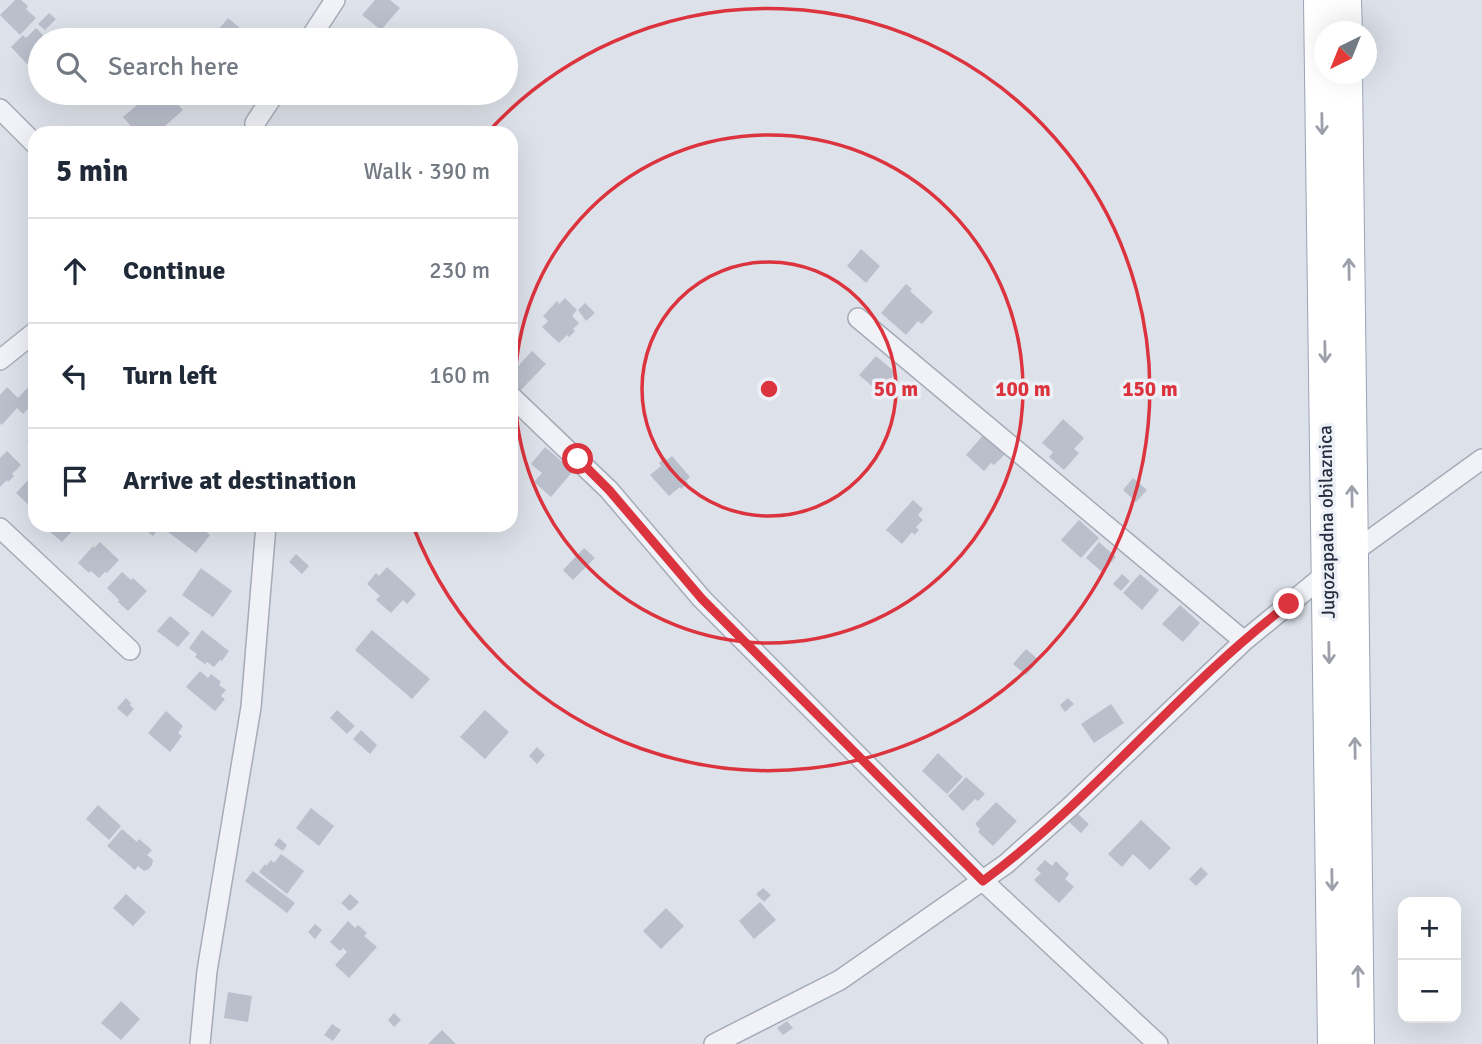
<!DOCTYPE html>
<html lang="en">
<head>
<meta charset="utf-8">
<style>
	:root { --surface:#fff; --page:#f2f2f3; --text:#1f2937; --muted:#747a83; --line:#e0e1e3 }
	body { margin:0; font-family:Signika,sans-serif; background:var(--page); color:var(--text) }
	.controls { position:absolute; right:21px; bottom:21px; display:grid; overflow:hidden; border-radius:14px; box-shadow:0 7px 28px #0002 }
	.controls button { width:63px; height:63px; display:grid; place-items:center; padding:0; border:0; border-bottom:2px solid var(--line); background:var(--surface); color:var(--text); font:35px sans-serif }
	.compass { position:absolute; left:1314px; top:21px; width:63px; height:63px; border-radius:50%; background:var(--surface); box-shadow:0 7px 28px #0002; rotate:223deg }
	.stop { position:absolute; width:21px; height:21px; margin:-16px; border:5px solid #dc343f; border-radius:50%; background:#fff }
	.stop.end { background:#dc343f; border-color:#fff; box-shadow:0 2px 7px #0008 }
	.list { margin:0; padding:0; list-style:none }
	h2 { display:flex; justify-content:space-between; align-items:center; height:91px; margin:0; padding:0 28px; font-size:30px }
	h2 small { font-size:23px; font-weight:400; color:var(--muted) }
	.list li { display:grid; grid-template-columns:46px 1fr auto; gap:21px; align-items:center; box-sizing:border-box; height:105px; padding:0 28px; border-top:2px solid var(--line) }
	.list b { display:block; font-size:26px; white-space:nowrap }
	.list em { font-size:23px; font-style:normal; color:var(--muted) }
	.icon { flex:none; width:38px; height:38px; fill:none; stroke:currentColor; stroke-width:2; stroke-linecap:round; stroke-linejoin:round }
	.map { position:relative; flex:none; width:1482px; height:1044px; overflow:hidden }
	.search { position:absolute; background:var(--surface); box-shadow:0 7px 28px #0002; left:28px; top:28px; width:490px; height:77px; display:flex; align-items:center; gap:18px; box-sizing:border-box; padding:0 24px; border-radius:38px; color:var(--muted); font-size:26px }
	.panel { position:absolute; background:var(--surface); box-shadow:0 7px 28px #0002; left:28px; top:126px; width:490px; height:406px; border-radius:21px }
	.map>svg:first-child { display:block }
	.building { fill:#babfcc }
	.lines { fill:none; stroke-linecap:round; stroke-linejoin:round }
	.street-casing { stroke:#a6abb7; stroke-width:22 }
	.primary-casing { stroke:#9ba4b6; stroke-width:34 }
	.street { stroke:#f0f2f7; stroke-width:19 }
	.primary { stroke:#fff; stroke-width:32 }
	.oneway { stroke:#9da0aa }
	.route { stroke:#dc343f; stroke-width:9 }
	.ring { fill:none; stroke:#dc343f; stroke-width:3.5 }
	.labels { text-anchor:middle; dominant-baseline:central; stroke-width:7; stroke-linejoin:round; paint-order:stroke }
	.street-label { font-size:19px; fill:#252d41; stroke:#edf0f6 }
	.centre { fill:#dc343f; stroke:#edf0f6; stroke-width:3.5 }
	.ring-label { font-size:21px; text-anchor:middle; font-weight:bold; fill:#dc343f; stroke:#edf0f6; stroke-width:7; stroke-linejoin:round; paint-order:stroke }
</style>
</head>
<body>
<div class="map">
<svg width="1482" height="1044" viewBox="0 0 1482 1044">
	<rect width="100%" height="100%" fill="#dde1e9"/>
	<path class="building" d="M15,0H21L28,6L26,9L36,18L20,35L0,15Z
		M375,0H390L400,8L381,30L362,15Z
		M49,13L56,19L45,30L38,24Z
		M228,18L248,35L244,40H210Z
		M36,28L48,40H40V51L27,64L11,47L23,35L26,38Z
		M151,93H168L183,110L157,133H137L123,117Z
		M181,93H206L194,105Z
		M861,249L880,266L866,283L847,266Z
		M906,284L912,289L910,291L933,312L922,324L918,321L906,335L881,313Z
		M565,298L577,310L572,316L579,323L573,329L575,331L569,337L567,335L559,343L542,327L548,321L543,316L557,301L559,304Z
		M585,303L595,313L586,321L578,310Z
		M532,351L546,364L518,393L511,386V378L516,373L518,366Z
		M876,356L896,373L879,392L859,375Z
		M35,380V401L23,414L17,408L2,425L0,423V395L7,387L18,398Z
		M1063,419L1084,438L1074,449L1079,453L1064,470L1049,457L1053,452L1042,443Z
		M35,433V448L27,441Z
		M985,433L1007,452L994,465L991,463L984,471L966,455Z
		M545,447L573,471L551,497L534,482L542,473L531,464Z
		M7,451L21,465L12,474L14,476L8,482L7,480L0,487V458Z
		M672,456L690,477L686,481L688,483L681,489L680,487L669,496L650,475L661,466L659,463L665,457L667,460Z
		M32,476L35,479V511L16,493Z
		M1133,478L1147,490L1136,502L1123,490Z
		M913,500L923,509L918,515L923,520L916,527L919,530L914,535L912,532L902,544L886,530Z
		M1079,520L1099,538L1081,558L1061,540Z
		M52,525H78L62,542L48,530Z
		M139,525H197L210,535L196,553L160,526L153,536Z
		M100,542L119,560L107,573L105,572L99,578L91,571L89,573L78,563L93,546L94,548Z
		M1099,542L1116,557L1102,572L1086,558Z
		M584,548L595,558L573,580L563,570Z
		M296,554L309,566L302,574L289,562Z
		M387,567L416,594L407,604L403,600L391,613L376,600L380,596L367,584L376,573L379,576Z
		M201,568L232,591L213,617L182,595Z
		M122,572L131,580L133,578L147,591L128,611L118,602L119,600L107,588Z
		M1122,574L1130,581L1121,591L1113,584Z
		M1140,574L1159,590L1142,610L1123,593Z
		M1180,605L1200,623L1183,642L1162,624Z
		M170,616L190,633L178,647L157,631Z
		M202,630L229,651L222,661L220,660L214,667L207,662L205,664L195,657L197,654L189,648Z
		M372,630L430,679L412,699L355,650Z
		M1026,649L1039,660L1026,675L1013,664Z
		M200,671L208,678L211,674L221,682L219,685L226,690L221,696L225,699L215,711L186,687Z
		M126,698L131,703L130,705L134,709L127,717L117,708Z
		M1068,698L1074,704L1065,712L1060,705Z
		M1111,704L1124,723L1094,743L1081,724Z
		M337,710L355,726L347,734L330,718Z
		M485,710L509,732L485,759L460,737Z
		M166,711L183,726L178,733L182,736L170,752L148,733Z
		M361,730L377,745L370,754L353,739Z
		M537,747L545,755L537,764L529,756Z
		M938,753L963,777L947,794L922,771Z
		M966,777L985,794L978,801L975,799L963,811L948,796Z
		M996,802L1017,821L993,846L978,832L980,829L975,824Z
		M98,805L121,826L109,840L86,819Z
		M311,808L334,826L319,846L296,828Z
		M1077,813L1089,824L1081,833L1069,822Z
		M1141,820L1171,848L1150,870L1133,854L1122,867L1108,854Z
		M122,829L137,842L139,839L152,850L147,855L153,860L152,865L149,869L144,871L138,866L135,870L107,846Z
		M279,838L287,845L283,851L274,845Z
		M281,854L304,871L287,894L259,872L265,864L266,866L271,860L274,863Z
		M1045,860L1052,866L1056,861L1069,874L1065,879L1074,887L1059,903L1034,880L1041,873L1036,869Z
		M1201,867L1208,874L1196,886L1189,879Z
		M253,871L295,903L287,913L245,881Z
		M763,888L771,895L764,902L756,894Z
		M126,894L146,912L133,926L113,908Z
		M350,894L359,902L350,911L341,903Z
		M760,902L776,920L754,939L739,921Z
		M666,908L684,926L661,949L643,931Z
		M348,921L355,928L358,925L367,933L364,936L377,947L349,978L335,965L347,952L343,948L340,951L330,942Z
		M315,924L322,930L315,939L308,932Z
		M228,992L252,996L248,1022L224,1018Z
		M121,1001L140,1019L121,1040L101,1023Z
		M394,1013L401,1020L394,1027L388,1020Z
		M787,1021L793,1028L783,1035L777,1028Z
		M332,1024L341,1030L333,1041L324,1035Z
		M442,1030L456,1044H428Z"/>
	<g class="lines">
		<defs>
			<path id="street" d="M309,40L335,0
				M0,109L35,144
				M255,133V123L275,93
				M858,318L1244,641
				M0,360L35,332
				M511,396L609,490L702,599L921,819L983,881L1158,1044
				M0,528L130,650
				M1352,553L1482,459
				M200,1044L207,971L251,707L266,525
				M714,1044L840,980L1006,864L1071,806L1244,641L1328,572"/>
			<path id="primary" d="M1320,0L1334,1044
				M1345,0L1346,32
				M1346,74L1358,1044"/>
		</defs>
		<use href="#street" class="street-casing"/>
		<use href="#primary" class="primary-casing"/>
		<use href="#street" class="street"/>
		<use href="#primary" class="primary"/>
	</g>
	<defs><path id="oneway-shaft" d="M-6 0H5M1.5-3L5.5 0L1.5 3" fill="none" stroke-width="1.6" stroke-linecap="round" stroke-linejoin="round" transform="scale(1.75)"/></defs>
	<g class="oneway">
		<use href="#oneway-shaft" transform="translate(1322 124) rotate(89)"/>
		<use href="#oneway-shaft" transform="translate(1349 269) rotate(-91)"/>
		<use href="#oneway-shaft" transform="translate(1325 352) rotate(89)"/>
		<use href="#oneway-shaft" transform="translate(1352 496) rotate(-91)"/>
		<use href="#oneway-shaft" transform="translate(1329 653) rotate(89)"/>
		<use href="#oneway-shaft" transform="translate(1355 748) rotate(-91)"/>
		<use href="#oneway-shaft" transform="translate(1332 880) rotate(89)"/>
		<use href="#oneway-shaft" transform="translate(1358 976) rotate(-91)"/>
	</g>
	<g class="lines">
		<path class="route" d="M578,459L609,490L702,599L983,881C1094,799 1179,687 1289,604"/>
	</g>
	<g class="ring">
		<circle cx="769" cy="389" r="127"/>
		<circle cx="769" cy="389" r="254"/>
		<path d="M488 132A381 381 0 1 1 413 526"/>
	</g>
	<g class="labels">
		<g class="street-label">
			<text transform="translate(1327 522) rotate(-91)">Jugozapadna obilaznica</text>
		</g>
	</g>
	<circle cx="769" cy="389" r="10" class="centre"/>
	<g class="ring-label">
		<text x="896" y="396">50 m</text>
		<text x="1023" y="396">100 m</text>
		<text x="1150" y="396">150 m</text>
	</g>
</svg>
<div class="controls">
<button>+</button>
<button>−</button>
</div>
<svg class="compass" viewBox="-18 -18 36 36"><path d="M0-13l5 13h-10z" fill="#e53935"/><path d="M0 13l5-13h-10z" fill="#747a83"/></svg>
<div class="stop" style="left:578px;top:459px"></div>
<div class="stop end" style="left:1289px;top:604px"></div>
<div class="search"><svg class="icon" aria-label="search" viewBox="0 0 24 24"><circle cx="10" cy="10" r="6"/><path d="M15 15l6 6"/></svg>Search here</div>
<section class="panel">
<h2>5 min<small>Walk · 390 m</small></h2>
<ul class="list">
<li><svg class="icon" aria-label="ahead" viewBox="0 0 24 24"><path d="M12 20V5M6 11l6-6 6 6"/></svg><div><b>Continue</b></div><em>230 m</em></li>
<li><svg class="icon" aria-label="left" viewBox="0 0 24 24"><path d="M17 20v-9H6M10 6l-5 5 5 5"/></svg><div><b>Turn left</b></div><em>160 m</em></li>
<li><svg class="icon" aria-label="arrive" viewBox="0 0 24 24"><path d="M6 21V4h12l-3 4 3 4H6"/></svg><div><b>Arrive at destination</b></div></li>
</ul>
</section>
</div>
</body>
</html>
